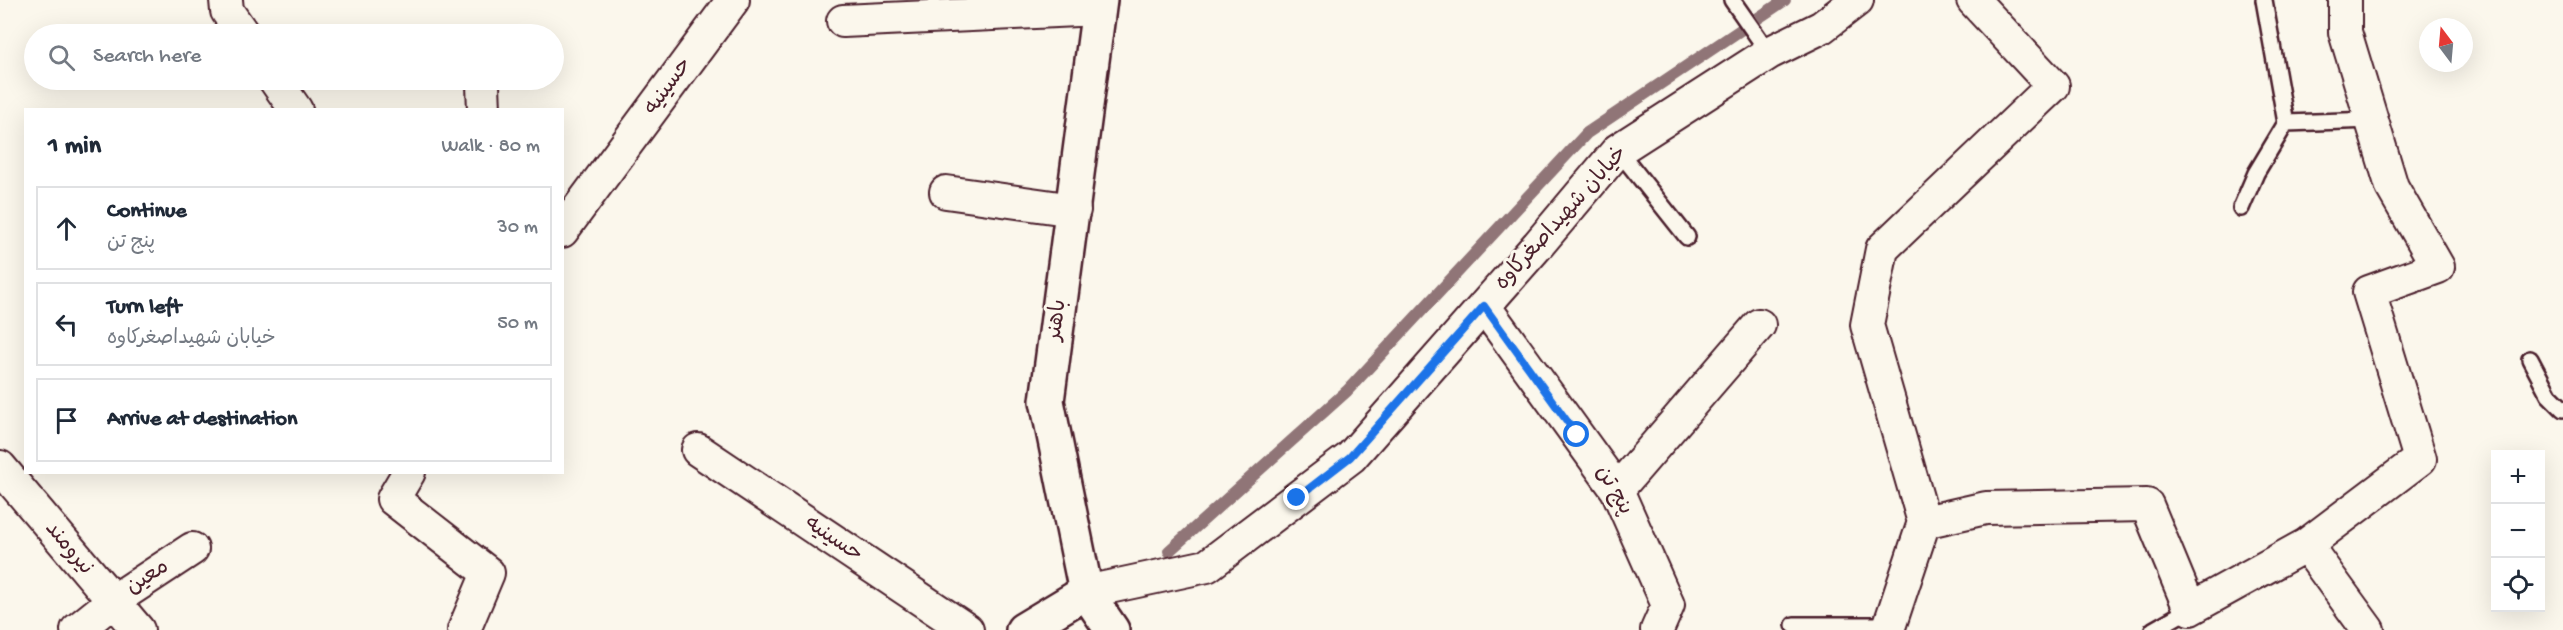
<!DOCTYPE html>
<html lang="en">
<head>
<meta charset="utf-8">
<style>
	:root { --surface:#fff; --page:#f2f2f3; --text:#1f2937; --muted:#747a83; --line:#e0e1e3 }
	body { margin:0; font-family:"Gochi Hand","Playpen Sans Arabic",sans-serif; background:var(--page); color:var(--text) }
	.controls { position:absolute; right:18px; bottom:18px; display:grid; overflow:hidden; border-radius:0px; box-shadow:0 6px 24px #0002 }
	.controls button { width:54px; height:54px; display:grid; place-items:center; padding:0; border:0; border-bottom:2px solid var(--line); background:var(--surface); color:var(--text); font:30px sans-serif }
	.compass { position:absolute; left:2419px; top:18px; width:54px; height:54px; border-radius:50%; background:var(--surface); box-shadow:0 6px 24px #0002; rotate:344deg }
	.stop { position:absolute; width:18px; height:18px; margin:-14px; border:4px solid #1a73e8; border-radius:50%; background:#fff }
	.stop.end { background:#1a73e8; border-color:#fff; box-shadow:0 2px 6px #0008 }
	.list { margin:0; padding:0; list-style:none }
	h2 { display:flex; justify-content:space-between; align-items:center; height:78px; margin:0; padding:0 24px; font-size:26px }
	h2 small { font-size:20px; font-weight:400; color:var(--muted) }
	.list li { display:grid; grid-template-columns:39px 1fr auto; gap:18px; align-items:center; box-sizing:border-box; height:84px; margin:0 12px 12px; padding:0 12px; border:2px solid var(--line); border-radius:0px }
	.list b { display:block; font-size:22px; white-space:nowrap }
	.list p { margin:0; font-size:20px; white-space:nowrap; color:var(--muted) }
	.list em { font-size:20px; font-style:normal; color:var(--muted) }
	.icon { flex:none; width:33px; height:33px; fill:none; stroke:currentColor; stroke-width:2; stroke-linecap:round; stroke-linejoin:round }
	.map { position:relative; flex:none; width:2563px; height:630px; overflow:hidden }
	.search { position:absolute; background:var(--surface); box-shadow:0 6px 24px #0002; left:24px; top:24px; width:540px; height:66px; display:flex; align-items:center; gap:15px; box-sizing:border-box; padding:0 21px; border-radius:33px; color:var(--muted); font-size:22px }
	.panel { position:absolute; background:var(--surface); box-shadow:0 6px 24px #0002; left:24px; top:108px; width:540px; height:366px; border-radius:0px }
	.map>svg:first-child { display:block }
	.lines { fill:none; stroke-linecap:round; stroke-linejoin:round }
	.stream { stroke:#907477; stroke-width:12 }
	.lane-casing { stroke:#4a1f2b; stroke-width:20 }
	.street-casing { stroke:#4a1f2b; stroke-width:36 }
	.secondary-casing { stroke:#4a1f2b; stroke-width:38 }
	.lane { stroke:#fbf7ec; stroke-width:15 }
	.street { stroke:#fbf7ec; stroke-width:32 }
	.secondary { stroke:#fbf7ec; stroke-width:33 }
	.route { stroke:#1a73e8; stroke-width:8 }
	.labels { text-anchor:middle; dominant-baseline:central; stroke-width:6; stroke-linejoin:round; paint-order:stroke }
	.street-label { font-size:22px; fill:#4a1f2b; stroke:#fbf7ec }
</style>
</head>
<body>
<div class="map">
<svg width="2563" height="630" viewBox="0 0 2563 630">
	<rect width="100%" height="100%" fill="#fbf7ec"/>
	<filter id="ink" filterUnits="userSpaceOnUse"><feTurbulence type="fractalNoise" baseFrequency=".0167" numOctaves="2"/><feDisplacementMap in="SourceGraphic" scale="12" xChannelSelector="R" yChannelSelector="G"/><feConvolveMatrix kernelMatrix="1 2 1 2 8 2 1 2 1" color-interpolation-filters="sRGB"/></filter>
	<g filter="url(#ink)">
		<g class="lines">
			<path class="stream" d="M1169,551L1347,391L1587,133L1785,0"/>
			<defs>
				<path id="lane" d="M1732,0L1769,53
					M2286,123L2373,120
					M1618,150L1687,237
					M2241,208L2256,173L2286,123L2264,0
					M2530,359L2549,395L2563,409
					M1794,625H1890
					M2153,630L2190,609"/>
				<path id="street" d="M226,0L227,11L243,34
					M1973,0L2053,86L1882,249L1867,325L1924,522L1986,508L2147,505L2190,609L2306,545L2420,459L2369,292L2438,267L2392,187L2345,32V0
					M843,21L1099,9
					M275,80L296,110
					M483,85L484,110
					M946,192L1074,210
					M562,231L733,0
					M1484,306L1617,490L1668,605L1657,630
					M698,450L967,630
					M0,467L138,630
					M409,472L393,499L488,573L464,630
					M1617,490L1759,325
					M2306,545L2368,630
					M1086,592L1207,566L1351,457L1538,245L1618,150L1769,53L1822,27L1857,0
					M77,630L113,601L192,549
					M1888,630L1924,522"/>
				<path id="secondary" d="M1100,0L1047,401L1086,592L1112,630
					M1023,630L1086,592"/>
			</defs>
			<use href="#lane" class="lane-casing"/>
			<use href="#street" class="street-casing"/>
			<use href="#secondary" class="secondary-casing"/>
			<use href="#lane" class="lane"/>
			<use href="#street" class="street"/>
			<use href="#secondary" class="secondary"/>
		</g>
	</g>
	<g class="lines" filter="url(#ink)">
		<path class="route" d="M1297,498L1350,457L1484,306L1577,435"/>
	</g>
	<g class="labels">
		<g class="street-label">
			<text transform="translate(669 87) rotate(-54)">حسینیه</text>
			<text transform="translate(1562 219) rotate(-48)">خیابان شهیداصغرکاوه</text>
			<text transform="translate(1058 320) rotate(-82)">باهنر</text>
			<text transform="translate(1613 491) rotate(60)">پنج تن</text>
			<text transform="translate(833 540) rotate(34)">حسینیه</text>
			<text transform="translate(68 549) rotate(50)">نیرومند</text>
			<text transform="translate(148 578) rotate(-33)">معین</text>
		</g>
	</g>
</svg>
<div class="controls">
<button>+</button>
<button>−</button>
<button><svg class="icon" aria-label="locate" viewBox="0 0 24 24"><circle cx="12" cy="12" r="6"/><path d="M12 2v4M12 18v4M2 12h4M18 12h4"/></svg></button>
</div>
<svg class="compass" viewBox="-18 -18 36 36"><path d="M0-13l5 13h-10z" fill="#e53935"/><path d="M0 13l5-13h-10z" fill="#747a83"/></svg>
<div class="stop" style="left:1577px;top:435px"></div>
<div class="stop end" style="left:1297px;top:498px"></div>
<div class="search"><svg class="icon" aria-label="search" viewBox="0 0 24 24"><circle cx="10" cy="10" r="6"/><path d="M15 15l6 6"/></svg>Search here</div>
<section class="panel">
<h2>1 min<small>Walk · 80 m</small></h2>
<ul class="list">
<li><svg class="icon" aria-label="ahead" viewBox="0 0 24 24"><path d="M12 20V5M6 11l6-6 6 6"/></svg><div><b>Continue</b><p>پنج تن</p></div><em>30 m</em></li>
<li><svg class="icon" aria-label="left" viewBox="0 0 24 24"><path d="M17 20v-9H6M10 6l-5 5 5 5"/></svg><div><b>Turn left</b><p>خیابان شهیداصغرکاوه</p></div><em>50 m</em></li>
<li><svg class="icon" aria-label="arrive" viewBox="0 0 24 24"><path d="M6 21V4h12l-3 4 3 4H6"/></svg><div><b>Arrive at destination</b></div></li>
</ul>
</section>
</div>
</body>
</html>
